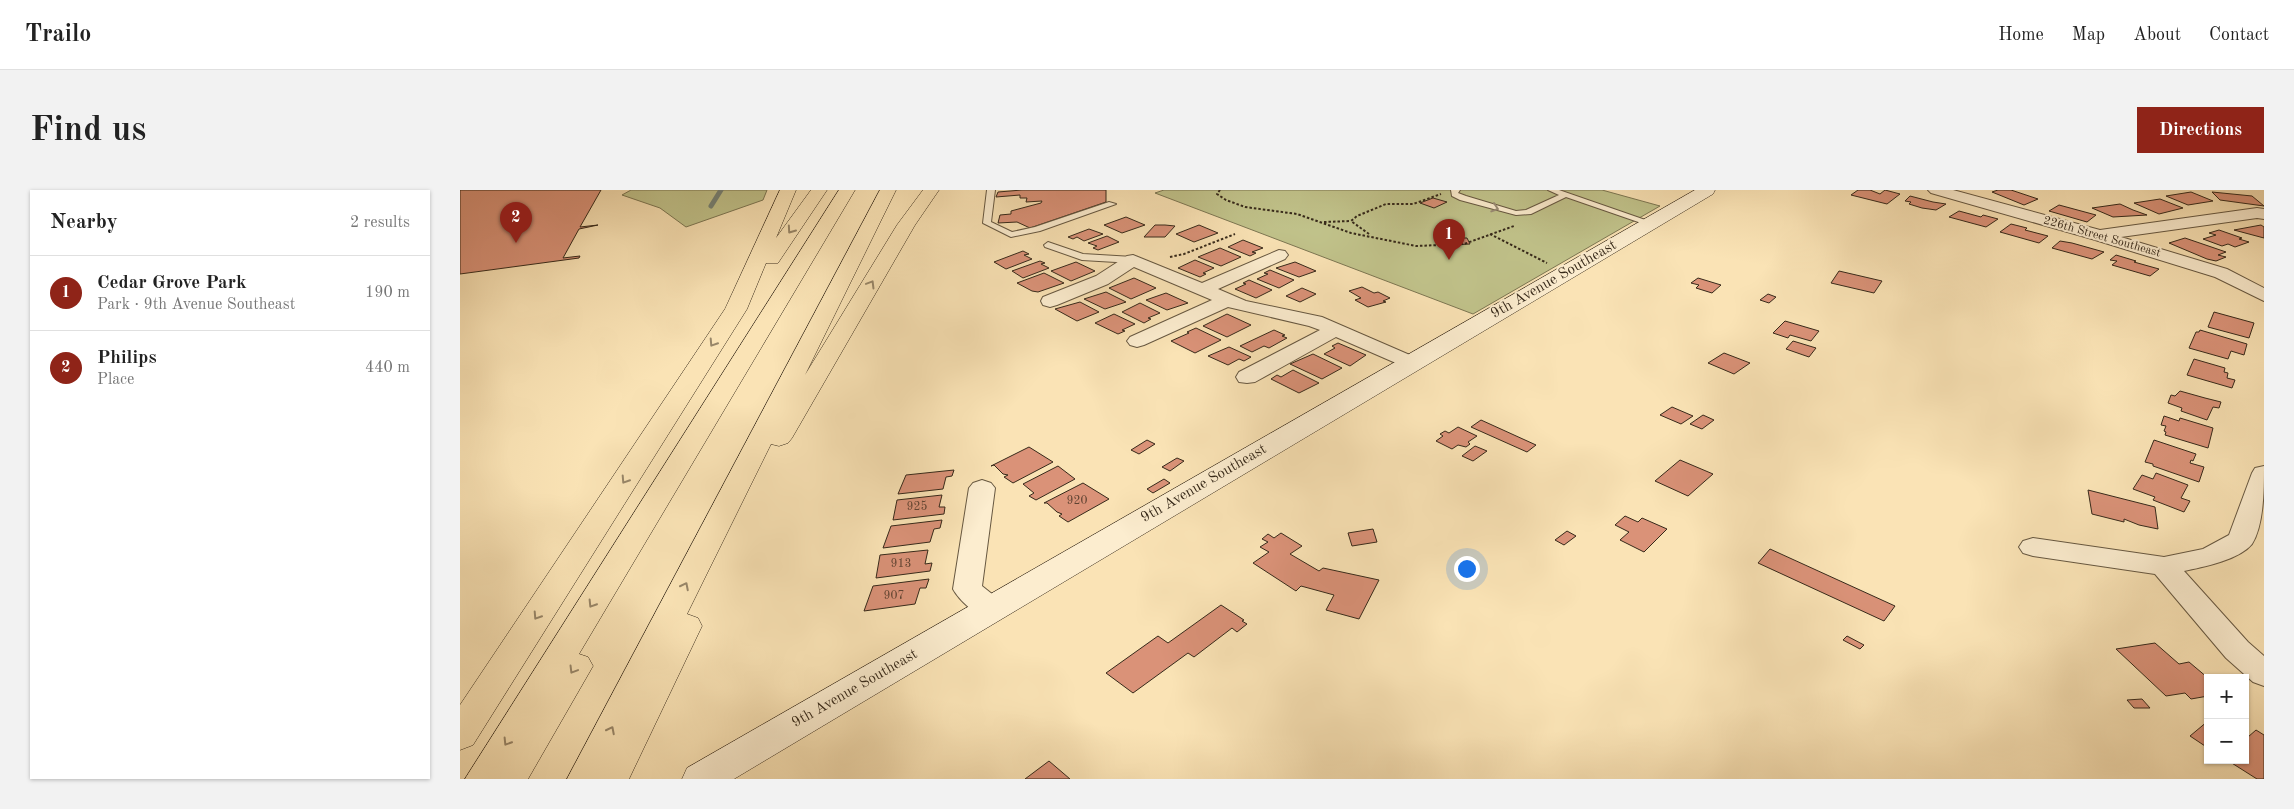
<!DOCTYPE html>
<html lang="en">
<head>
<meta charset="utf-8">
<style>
	:root { --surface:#fff; --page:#f2f2f2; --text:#222; --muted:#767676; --line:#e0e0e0; --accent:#8f2418 }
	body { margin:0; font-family:"Old Standard TT",serif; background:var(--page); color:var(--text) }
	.controls { position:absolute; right:15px; bottom:15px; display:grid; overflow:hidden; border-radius:0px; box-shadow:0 1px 4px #0004 }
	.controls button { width:45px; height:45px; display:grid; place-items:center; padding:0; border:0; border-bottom:1px solid var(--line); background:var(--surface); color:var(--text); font:25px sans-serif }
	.you { position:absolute; left:1006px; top:378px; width:18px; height:18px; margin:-12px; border:4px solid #fff; border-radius:50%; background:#1a73e8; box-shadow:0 0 0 8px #1a73e833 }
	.badge { display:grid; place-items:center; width:32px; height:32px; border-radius:50%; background:var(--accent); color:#fff; font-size:16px; font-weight:700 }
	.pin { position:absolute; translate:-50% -41px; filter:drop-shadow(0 1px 2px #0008) }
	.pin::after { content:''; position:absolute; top:26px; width:18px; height:15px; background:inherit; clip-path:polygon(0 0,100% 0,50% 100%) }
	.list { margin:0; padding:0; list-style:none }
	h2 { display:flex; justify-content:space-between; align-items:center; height:65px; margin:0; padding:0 20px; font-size:21px }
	h2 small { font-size:16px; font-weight:400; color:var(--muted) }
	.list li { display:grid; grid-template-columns:32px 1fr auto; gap:15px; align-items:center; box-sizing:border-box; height:75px; padding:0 20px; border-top:1px solid var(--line) }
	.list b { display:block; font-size:19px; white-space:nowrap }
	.list p { margin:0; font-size:16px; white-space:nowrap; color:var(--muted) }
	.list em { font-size:16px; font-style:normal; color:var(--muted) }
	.map { position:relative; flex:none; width:1804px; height:589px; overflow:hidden; border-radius:0px }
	header { display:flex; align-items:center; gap:30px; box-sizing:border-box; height:70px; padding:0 25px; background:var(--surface); border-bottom:1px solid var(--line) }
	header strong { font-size:24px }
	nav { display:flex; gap:28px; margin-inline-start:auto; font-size:18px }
	.intro { display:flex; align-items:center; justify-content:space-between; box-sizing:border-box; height:120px; padding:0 30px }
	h1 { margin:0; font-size:35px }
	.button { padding:12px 22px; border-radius:0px; background:var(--accent); color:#fff; font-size:18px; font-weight:700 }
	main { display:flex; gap:30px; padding:0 30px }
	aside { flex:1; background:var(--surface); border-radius:0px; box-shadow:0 1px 4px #0004 }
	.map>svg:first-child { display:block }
	.green { fill:#c1c38b; stroke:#7c7652 }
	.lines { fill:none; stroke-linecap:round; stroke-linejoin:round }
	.stream { stroke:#758276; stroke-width:5 }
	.building { fill:#da9278; stroke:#36291a }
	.lane-casing { stroke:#675841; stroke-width:2 }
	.street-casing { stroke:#675841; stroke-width:2 }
	.secondary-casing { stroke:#36291a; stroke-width:1 }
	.highway-casing { stroke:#36291a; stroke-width:1 }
	.path { stroke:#36291a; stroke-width:2; stroke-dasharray:2.5 2; stroke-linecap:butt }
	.lane { fill:#fcedcf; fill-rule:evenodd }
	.street { fill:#fcedcf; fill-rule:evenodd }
	.secondary { fill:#fcedcf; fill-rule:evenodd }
	.highway { fill:#fae3b5; fill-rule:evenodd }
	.oneway { stroke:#998b74 }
	.oneway2 { stroke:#988668 }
	.labels { text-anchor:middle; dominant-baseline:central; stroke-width:4; stroke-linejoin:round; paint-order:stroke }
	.far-street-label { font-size:12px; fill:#36291a; stroke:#fcedcf }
	.number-label { font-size:12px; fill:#5f4332 }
	.street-label { font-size:15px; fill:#36291a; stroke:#fcedcf }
</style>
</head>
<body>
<header>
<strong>Trailo</strong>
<nav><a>Home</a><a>Map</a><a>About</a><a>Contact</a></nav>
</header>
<div class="intro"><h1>Find us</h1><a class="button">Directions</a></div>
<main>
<aside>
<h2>Nearby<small>2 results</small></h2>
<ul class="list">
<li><span class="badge">1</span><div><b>Cedar Grove Park</b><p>Park · 9th Avenue Southeast</p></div><em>190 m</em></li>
<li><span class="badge">2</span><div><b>Philips</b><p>Place</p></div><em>440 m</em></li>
</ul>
</aside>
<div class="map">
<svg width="1804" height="589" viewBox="0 0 1804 589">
	<rect width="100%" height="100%" fill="#fae3b5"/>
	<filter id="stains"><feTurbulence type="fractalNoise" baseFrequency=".004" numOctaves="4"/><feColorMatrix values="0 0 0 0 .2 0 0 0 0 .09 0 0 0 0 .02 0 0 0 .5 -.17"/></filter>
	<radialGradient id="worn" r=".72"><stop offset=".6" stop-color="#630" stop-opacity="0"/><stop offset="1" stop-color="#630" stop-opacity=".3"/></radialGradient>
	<path class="green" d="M171,0H307L303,10L226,37L200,18L162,5Z
		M704,0H1142L1200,16L1013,124L695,3Z"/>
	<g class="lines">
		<path class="stream" d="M251,16L261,0"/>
	</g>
	<path class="building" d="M0,0H141L120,37L138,35L119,39L103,68L120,66L119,68L0,84Z
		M646,0V12L570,38L557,32L538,33L540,25L551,24V21L581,13L582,11L566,12L567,8H560V5L536,7L538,2L562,0Z
		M1398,0H1410L1420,4L1425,0L1440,4L1427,14L1391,5Z
		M1538,0H1551L1578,9L1564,15L1532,2Z
		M1731,2L1753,11L1728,15L1706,6Z
		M1752,2L1792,6L1804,16L1760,10Z
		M1450,6L1473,12L1486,14L1476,20L1462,18L1449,14L1451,12L1445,11Z
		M973,8L987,12L974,18L960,13Z
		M1700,9L1723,18L1699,24L1674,13Z
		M1660,14L1673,20L1687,25L1653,27L1632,18Z
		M1599,15L1636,25L1627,32L1589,21Z
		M1499,21L1521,27L1523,25L1538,29L1526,37L1489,27Z
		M666,27L685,35L662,43L644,35Z
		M1551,34L1567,38L1565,40L1588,46L1579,53L1540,42Z
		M695,35H705L715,36L705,47H684Z
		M739,35L758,43L734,52L716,44Z
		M1801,35L1804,37V48L1774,40Z
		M629,39L643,44L624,51L617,47L613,49L608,47Z
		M1759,40L1782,48L1779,49L1789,52L1775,57L1768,54L1762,56L1743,49L1756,45L1749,43Z
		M647,46L659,52L638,60L633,58L637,56L628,53Z
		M987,48H1007L1010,54L990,55Z
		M1725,48L1766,62L1758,65L1766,67L1756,71L1747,69L1709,53Z
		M783,50L803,58L792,62L796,63L790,66L768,57Z
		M1600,51L1612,53L1644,62L1632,69L1592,58Z
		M760,58L781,67L761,76L738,67Z
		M563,61L569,64L564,65L572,69L546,79L534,72Z
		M1656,65L1676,71L1674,72L1699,79L1690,86L1652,75L1657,71L1650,70Z
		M735,70L754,78L743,83L746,84L740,87L718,78Z
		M580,71L585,73L581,74L589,78L563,88L552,81Z
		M616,72L635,81L611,91L591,81Z
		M835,72L856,81L839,87L816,78Z
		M810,80L834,90L819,98L797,89L808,84L804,83Z
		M1379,81L1422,91L1414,103L1371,93Z
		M584,83L604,93L578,102L572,101L557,93Z
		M674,88L696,98L671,109L649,98Z
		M1238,88L1261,95L1252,103L1236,98L1239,95L1231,93Z
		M789,90L812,100L796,108L775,99L786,94L783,93Z
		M902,97L914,103L918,102L930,108L923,111L926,112L908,117L895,110L901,108L889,101Z
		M842,98L856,104L840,112L826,106Z
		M646,102L666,112L645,119L624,109Z
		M706,103L728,113L707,120L686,110Z
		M1308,104L1316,107L1309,113L1300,110Z
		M620,112L639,122L617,131L595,119Z
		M680,113L700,123L688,128L691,129L684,133L662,122Z
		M1754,122L1794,133L1789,148L1748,137Z
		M654,124L675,134L662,140L665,141L658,144L635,133Z
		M767,124L791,135L767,147L743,136Z
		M1325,131L1359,141L1351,151L1330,145L1328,148L1313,143Z
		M736,138L761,150L735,163L711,151L729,143L727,142Z
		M814,140L825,145L822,146L827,148L809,158L804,156L792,162L780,156Z
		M1740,140L1787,154L1784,165L1771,161L1768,169L1729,158L1736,142H1739Z
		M1333,151L1356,158L1349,167L1326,159Z
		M878,153L906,165L890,176L864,164L875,158L872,156Z
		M769,157L791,167L784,171L779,169L768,175L748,166Z
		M1264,163L1290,173L1274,184L1248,173Z
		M853,164L882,178L862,189L830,174Z
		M1734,169L1765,178L1764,182L1768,183L1767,188L1775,190L1772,198L1727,185Z
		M833,180L859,193L839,203L811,189L817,185L821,187Z
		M1720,201L1745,208L1761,212L1759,218L1753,217L1747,230L1721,221L1722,218L1708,213L1711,205L1715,206Z
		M1212,217L1233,226L1221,234L1200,225Z
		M1243,225L1254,230L1242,239L1230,234Z
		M1704,226L1719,231L1720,228L1753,238L1748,258L1705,245L1706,242L1704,241L1706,236L1701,235Z
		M1021,230L1076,255L1067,262L1011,237Z
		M998,237L1017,246L1008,252L1010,254L1006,257L998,255L992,259L976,251L983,246L980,244L985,241L989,243Z
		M687,250L695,254L679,264L671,260Z
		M1694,250L1736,264L1733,271L1731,270L1730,273L1744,277L1739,292L1693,276V274L1685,272Z
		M1015,256L1027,261L1013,271L1002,266Z
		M569,257L593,272L553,293L544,287L548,285L543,284L534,275L531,276Z
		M717,268L724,271L710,281L702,277Z
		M1220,270L1253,284L1228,306L1195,291Z
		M598,276L615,289L576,310L569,306L574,303L563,294Z
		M494,280L492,286L486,287L483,299L438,304L446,285Z
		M1696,283L1728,295L1721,308L1730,311L1724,322L1693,310L1695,307L1673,299L1682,285L1693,289Z
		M704,289L710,293L693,303L687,299Z
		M623,293L649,309L608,332L599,326L602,324L597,322L587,313H584Z
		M1628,300L1695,317L1698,339L1679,335L1664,329V332L1632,324Z
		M482,305L479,317H485L484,324L433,330L437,310Z
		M1165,326L1178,332L1182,328L1207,339L1184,362L1160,350L1169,342L1155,335Z
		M482,330L480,338L474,339L470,352L423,358L431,336Z
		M913,339L917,352L892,356L888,343Z
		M1107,341L1116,346L1104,355L1095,350Z
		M821,343L842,356L830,364L859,381L863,378L919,390L899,429L866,420L874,405L841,396L836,401L793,373L809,362L800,357L808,352L802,349L808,344L814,348Z
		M1310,359L1435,416L1424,431L1298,373Z
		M468,360L465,374L472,373L470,381L416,388L420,365Z
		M469,389L466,398H460L455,414L404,421L413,396Z
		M761,415L784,430L782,431L787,434L777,442L772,438L734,467L728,463L673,503L646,483L698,446L708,453Z
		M1387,446L1404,455L1400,459L1383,450Z
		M1695,453L1719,474L1729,472L1748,488V506L1731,509L1725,503L1706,506L1656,459Z
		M1682,509L1690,518H1674L1667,510Z
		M1748,531V558L1730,546Z
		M1796,540L1804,545V589H1797L1767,570H1785V545L1788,547Z
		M589,571L610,589H565Z"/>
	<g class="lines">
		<defs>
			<path id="lane" d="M527,0H535L531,32L552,42L575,37L649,12L656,14L580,41L551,47L523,33Z
				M991,0H1000L998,3L1006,6L1056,21L1066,20L1099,5L1088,0H1099L1194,33L1187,35L1106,7L1071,24L1056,25L1000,10L992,6Z
				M588,52L623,64L673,67L677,70L673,73L622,70L585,57L584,55Z"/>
			<path id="street" d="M1468,0H1493L1640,40L1797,18L1804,19V29L1797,28L1661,47L1767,79L1804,98V111L1755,87L1632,49L1471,3Z
				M819,60L825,61L828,65L825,69L758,99L786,111L862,127L959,169L962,173L959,177L952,179L945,177L876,147L795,192L787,193L779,192L776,187L779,182L860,140L849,136L768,117L684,155L677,157L670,155L667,151L670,147L752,110L674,77L648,94L597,115L590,117L583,115L581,111L583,107L636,86L667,66L673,65L742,93Z
				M1804,276C1804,299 1804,335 1792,354C1779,370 1743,377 1724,381L1788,452L1804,466V496L1793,492L1766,468L1695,384L1573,366L1563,363L1559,357L1563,351L1573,348L1704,367L1743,359L1769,345L1792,283L1795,278Z
				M522,290L531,293L535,298L522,396L542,412L547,419L542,426C539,427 534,429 530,429C517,427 499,410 493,399L509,298L513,293Z"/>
			<path id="secondary" d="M1235,0H1255L1253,4L274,589H222L227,578Z"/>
			<path id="highway" d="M320,0H336L316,48L351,0H367L318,73H306L287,119L13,555L0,560V515L265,119Z
				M379,0H395L119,464L128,467L133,476L68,589H5Z
				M420,0H436L345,185L437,35L463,0H479L455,35L332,248L328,253L319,256L311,254L227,424L238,428L242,436L169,589H107Z"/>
		</defs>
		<use href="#lane" class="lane-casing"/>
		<use href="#street" class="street-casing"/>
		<use href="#secondary" class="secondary-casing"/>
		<use href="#highway" class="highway-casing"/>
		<path class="path" d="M760,0L757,4L766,10L785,17L837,24L891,43L956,56L1004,54L1054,36
			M864,32L891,31
			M909,44L891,31L897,26L926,14H953L981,4
			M1030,44L1087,73
			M710,67L724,64L775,44"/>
		<use href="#lane" class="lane"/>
		<use href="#street" class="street"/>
		<use href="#secondary" class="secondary"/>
		<use href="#highway" class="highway"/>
	</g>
	<defs><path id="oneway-chevron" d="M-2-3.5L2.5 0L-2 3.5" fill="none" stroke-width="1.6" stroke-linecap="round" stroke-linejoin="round" transform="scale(1.25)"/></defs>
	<use class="oneway" href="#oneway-chevron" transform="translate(1035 18) rotate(18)"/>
	<g class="oneway2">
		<use href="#oneway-chevron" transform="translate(331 40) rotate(125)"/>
		<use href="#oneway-chevron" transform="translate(411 94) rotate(-59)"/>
		<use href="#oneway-chevron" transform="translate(253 153) rotate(123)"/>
		<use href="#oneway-chevron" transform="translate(165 290) rotate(123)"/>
		<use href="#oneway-chevron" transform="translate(225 396) rotate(-63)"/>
		<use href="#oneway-chevron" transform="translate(132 414) rotate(122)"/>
		<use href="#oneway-chevron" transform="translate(77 426) rotate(123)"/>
		<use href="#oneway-chevron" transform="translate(113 480) rotate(121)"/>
		<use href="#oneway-chevron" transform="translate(151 540) rotate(-63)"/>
		<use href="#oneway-chevron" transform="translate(47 552) rotate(122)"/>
	</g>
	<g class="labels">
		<g class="far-street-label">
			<text transform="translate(1642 47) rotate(16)">226th Street Southeast</text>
		</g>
		<g class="number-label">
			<text x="617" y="311">920</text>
			<text x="457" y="317">925</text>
			<text x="441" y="374">913</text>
			<text x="434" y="406">907</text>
		</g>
		<g class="street-label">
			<text transform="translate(1094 90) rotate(-30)">9th Avenue Southeast</text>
			<text transform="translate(744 294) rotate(-30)">9th Avenue Southeast</text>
			<text transform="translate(395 499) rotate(-30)">9th Avenue Southeast</text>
		</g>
	</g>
	<rect width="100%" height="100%" filter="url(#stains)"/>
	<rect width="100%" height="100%" fill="url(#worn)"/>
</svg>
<div class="controls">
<button>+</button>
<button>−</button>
</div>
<div class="you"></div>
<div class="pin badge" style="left:989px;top:70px">1</div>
<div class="pin badge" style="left:56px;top:53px">2</div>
</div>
</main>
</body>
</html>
